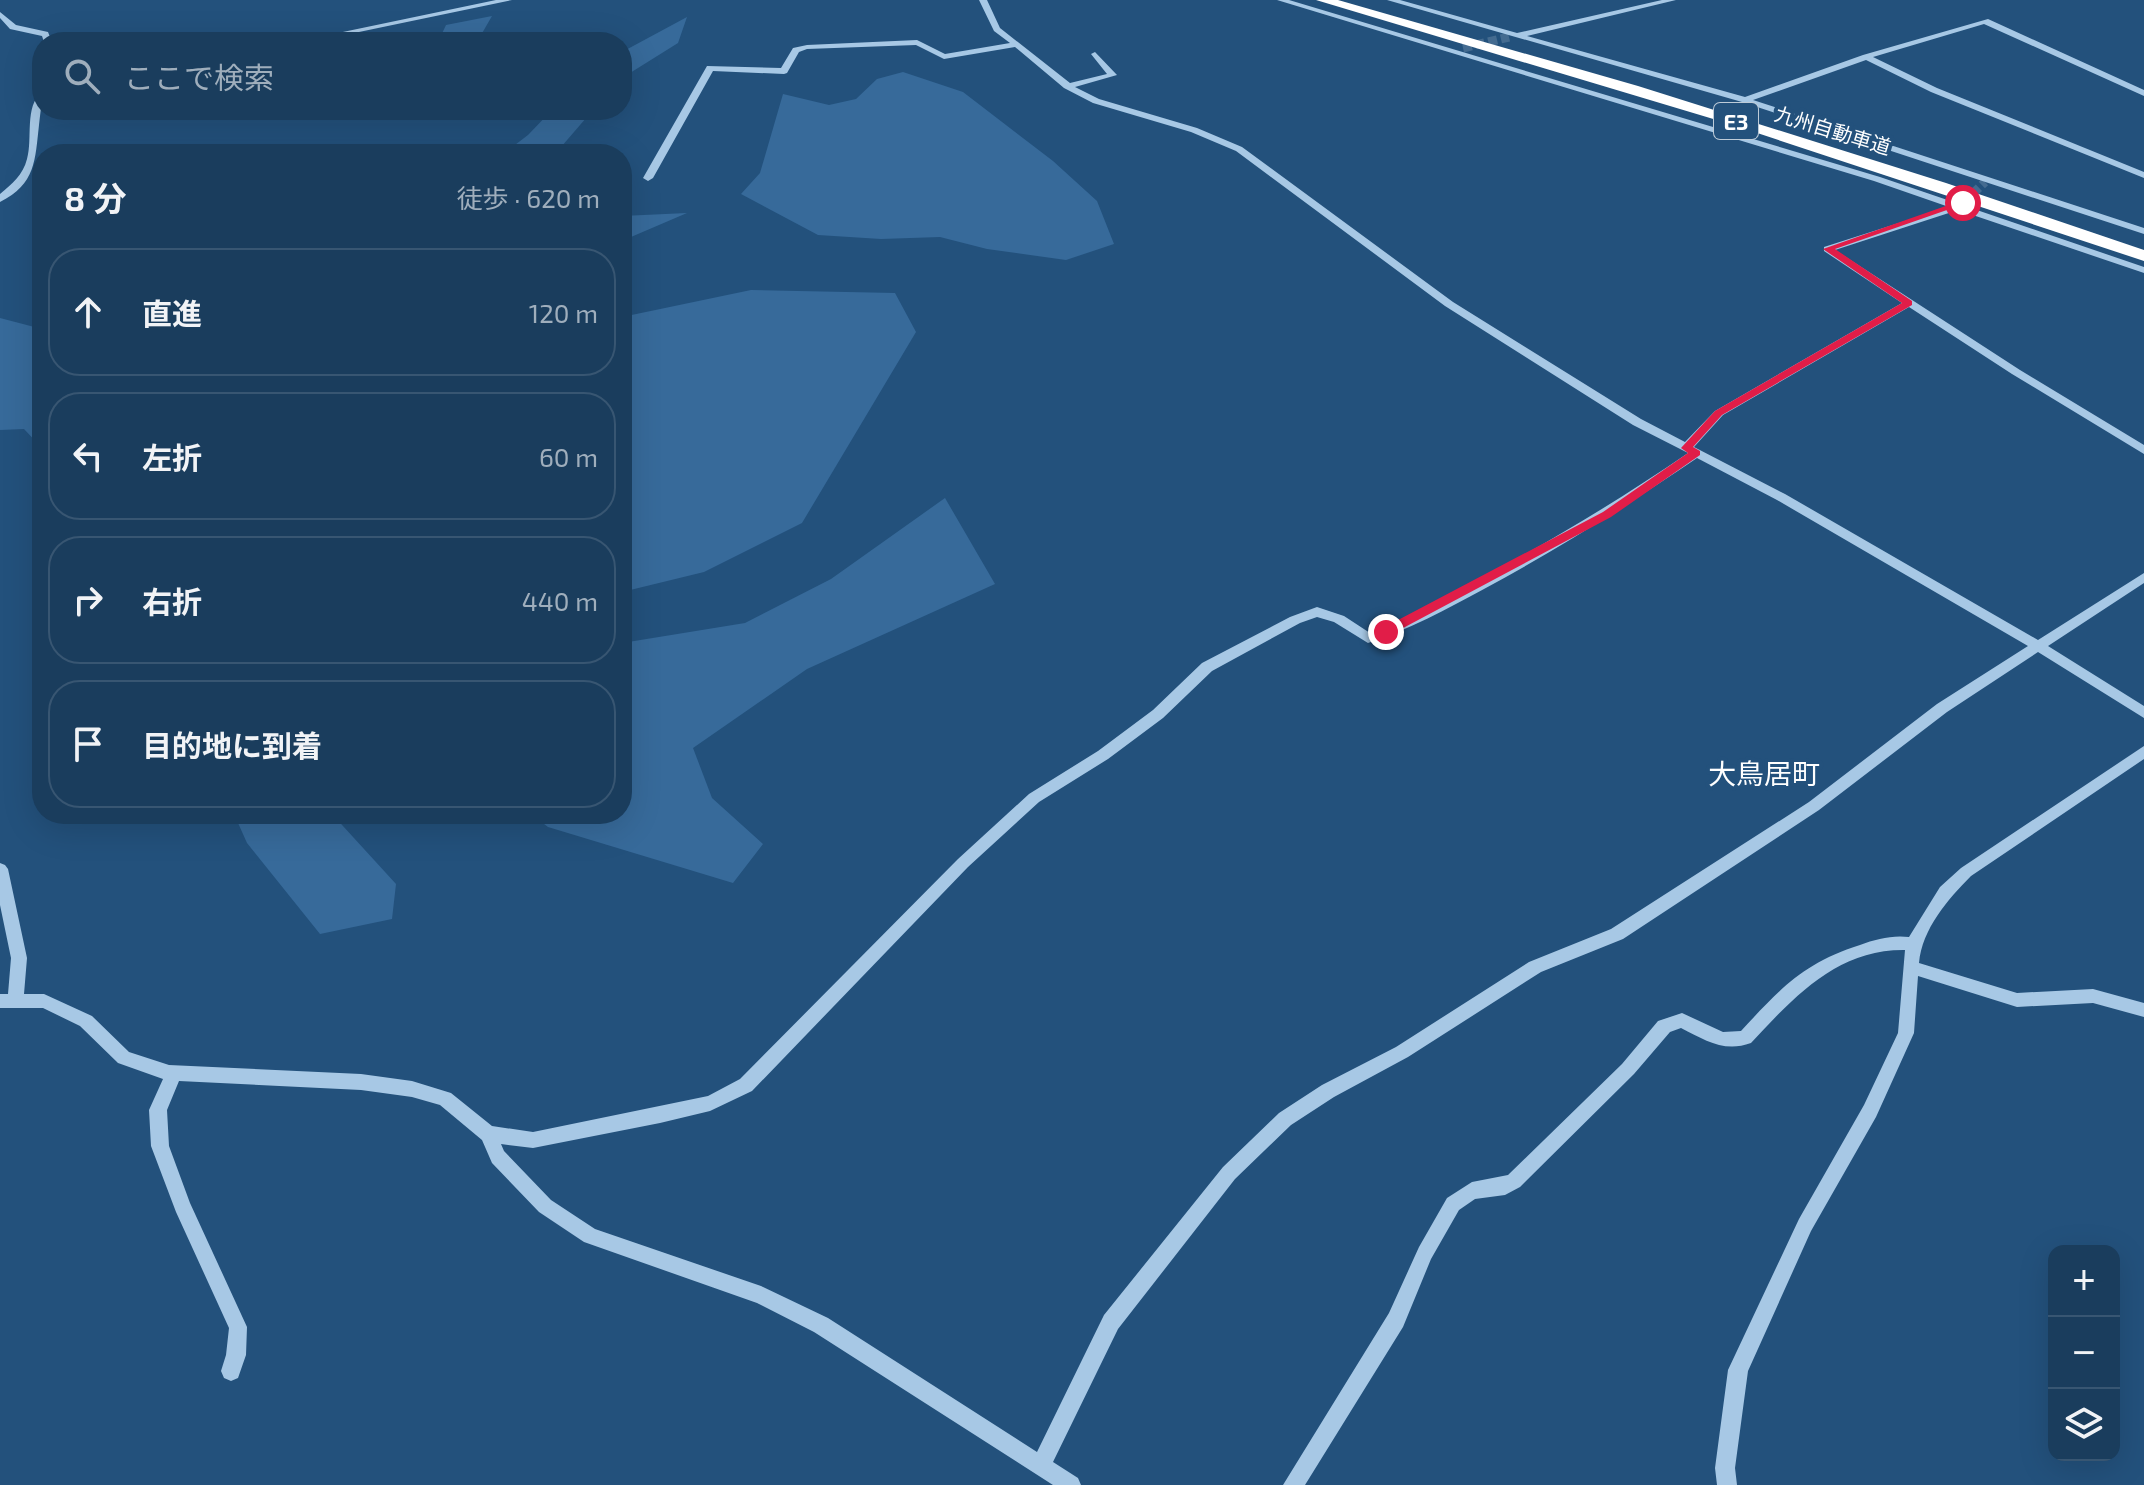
<!DOCTYPE html>
<html lang="ja">
<head>
<meta charset="utf-8">
<style>
	:root { --surface:#1a3d5d; --page:#234463; --text:#f1f3f6; --muted:#9faebc; --line:#385672 }
	body { margin:0; font-family:"Exo 2","Noto Sans JP",sans-serif; background:var(--page); color:var(--text) }
	.controls { position:absolute; right:24px; bottom:24px; display:grid; overflow:hidden; border-radius:16px; box-shadow:0 8px 32px #0002 }
	.controls button { width:72px; height:72px; display:grid; place-items:center; padding:0; border:0; border-bottom:2px solid var(--line); background:var(--surface); color:var(--text); font:40px sans-serif }
	.stop { position:absolute; width:24px; height:24px; margin:-18px; border:6px solid #e11d48; border-radius:50%; background:#fff }
	.stop.end { background:#e11d48; border-color:#fff; box-shadow:0 2px 8px #0008 }
	.list { margin:0; padding:0; list-style:none }
	h2 { display:flex; justify-content:space-between; align-items:center; height:104px; margin:0; padding:0 32px; font-size:34px }
	h2 small { font-size:26px; font-weight:400; color:var(--muted) }
	.list li { display:grid; grid-template-columns:52px 1fr auto; gap:24px; align-items:center; box-sizing:border-box; height:128px; margin:0 16px 16px; padding:0 16px; border:2px solid var(--line); border-radius:32px }
	.list b { display:block; font-size:30px; white-space:nowrap }
	.list em { font-size:26px; font-style:normal; color:var(--muted) }
	.icon { flex:none; width:44px; height:44px; fill:none; stroke:currentColor; stroke-width:2; stroke-linecap:round; stroke-linejoin:round }
	.map { position:relative; flex:none; width:2144px; height:1485px; overflow:hidden }
	.search { position:absolute; background:var(--surface); box-shadow:0 8px 32px #0002; left:32px; top:32px; width:600px; height:88px; display:flex; align-items:center; gap:20px; box-sizing:border-box; padding:0 28px; border-radius:32px; color:var(--muted); font-size:30px }
	.panel { position:absolute; background:var(--surface); box-shadow:0 8px 32px #0002; left:32px; top:144px; width:600px; height:680px; border-radius:32px }
	.map>svg:first-child { display:block }
	.green { fill:#376a9a }
	.lines { fill:none; stroke-linecap:round; stroke-linejoin:round }
	.minor-tunnel { stroke:#446b90; stroke-width:9; stroke-dasharray:9 4; stroke-linecap:butt }
	.minor { fill:#a7c8e5; fill-rule:evenodd }
	.highway { fill:#fff; fill-rule:evenodd }
	.route { fill:#e11d48 }
	.labels { text-anchor:middle; dominant-baseline:central; stroke-width:8; stroke-linejoin:round; paint-order:stroke }
	.far-street-label { font-size:20px; fill:#fff; stroke:#23517c }
	.shield { fill:#23517c; stroke:#bdcbd8; stroke-width:2 }
	.shield-label { font-size:22px; font-weight:bold; fill:#fff }
	.quarter-label { font-size:28px; fill:#fff; stroke:#23517c }
</style>
</head>
<body>
<div class="map">
<svg width="2144" height="1485" viewBox="0 0 2144 1485">
	<rect width="100%" height="100%" fill="#23517c"/>
	<path class="green" d="M492,16L477,42H438L446,25Z
		M687,17L678,43L622,78V52Z
		M903,72L963,92L1053,161L1097,201L1114,244L1066,260L987,249L940,237L881,239L818,235L741,194L760,173L783,94L829,105L856,99L877,79Z
		M552,110H593L555,154H503L528,135Z
		M687,213L624,240L622,241V216Z
		M751,290L895,293L916,332L802,523L704,572L622,592V317Z
		M0,318L42,329V448L24,429L0,430Z
		M945,498L995,584L807,669L693,748L712,798L763,844L733,883L548,827L531,814H622V643L745,623L831,579Z
		M234,814H332L396,884L392,919L320,934L247,843Z"/>
	<g class="lines">
		<path class="minor-tunnel" d="M1463,48L1509,37
			M1963,203L1985,182"/>
		<path class="minor" d="M496,0H512L311,42H295Z
			M979,0H987L1000,28L1070,83L1107,74L1091,54L1095,52L1117,75L1075,87L1099,99L1197,128L1242,147L1453,302L1641,419L1685,442L1715,411L1902,303L1824,251V247L1949,207L1874,181L1277,0H1289L1880,177L2144,267V273L1958,210L1835,250L2020,370L2144,445V454L2012,374L1909,307L1723,415L1694,447L1785,494L2038,640L2144,573V583L2048,646L2144,706V718L2038,652L1947,712L1819,810L1623,939L1541,972L1408,1057L1334,1097L1291,1125L1235,1179L1118,1329L1053,1462L1078,1478L1081,1485H1053L814,1332L757,1303L584,1242L539,1212L492,1163L482,1140L440,1105L412,1097L361,1090L179,1081L167,1110L169,1146L190,1203L247,1327L246,1355L238,1378L231,1381L224,1378L221,1371L226,1355L229,1328L176,1212L151,1146L149,1110L163,1079L118,1063L80,1026L43,1008H0V994H8L11,958L0,905V863L5,865L8,869L27,958L24,994H44L92,1016L129,1052L169,1065L361,1074L412,1081L451,1093L492,1126L533,1132L708,1096L740,1079L958,859L1029,794L1098,751L1153,710L1202,663L1290,617L1317,607L1344,616L1370,633L1381,629C1488,578 1590,520 1688,453L1633,425L1445,306L1236,151L1191,132L1093,103L1064,88L1015,47L944,59L916,45L807,49L799,52L787,73L784,74L713,71L653,178L648,181L643,178L707,66L781,68L793,48L807,45L917,40L945,54L1010,43L994,31ZM1697,458L1777,500L2028,646L1937,704L1809,802L1611,929L1529,962L1396,1047L1322,1085L1279,1113L1223,1167L1104,1315L1037,1452L828,1318L761,1286L595,1229L551,1200L504,1151L501,1144L533,1148L660,1123L710,1111L752,1091L968,867L1039,802L1108,759L1163,718L1212,671L1300,623L1317,617L1334,622L1368,643C1408,630 1447,609 1484,589C1558,549 1628,505 1697,458Z
			M1387,0H1400L1517,33L1662,0H1676L1527,36L1745,97L1863,55L1988,19L2144,90V96L1984,24L1873,57L1937,88L2144,172V178L1931,92L1866,60L1753,100L2144,228V234L1742,102Z
			M0,12L16,25L48,32L52,42H44L42,36L10,29L0,18Z
			M42,92C42,104 40,114 39,125C35,160 36,184 0,202V194C12,184 23,175 27,159C33,139 24,106 42,92Z
			M2144,746V759L1971,876C1948,899 1922,929 1919,963L2017,993L2093,989L2144,1003V1017L2093,1003L2017,1007L1918,976L1914,1033L1876,1117L1811,1231L1748,1371L1735,1468L1737,1485H1717L1715,1468L1728,1370L1799,1219L1864,1105L1898,1033L1905,950C1837,949 1793,998 1751,1043C1724,1053 1705,1040 1681,1028L1670,1032L1634,1074L1520,1187L1505,1195L1475,1199L1459,1210L1431,1259L1403,1327L1305,1485H1283L1389,1313L1419,1247L1447,1198L1472,1182L1508,1175L1622,1064L1658,1021L1682,1013L1723,1032L1741,1031C1780,989 1803,963 1860,945C1876,939 1892,935 1909,937L1940,887L1961,868Z"/>
		<path class="highway" d="M1316,0H1338L1638,86L1946,183L2144,250V261L1730,124Z"/>
	</g>
	<path class="route" d="M1960,201L1967,203L1835,249L1912,301V305L1722,415L1693,447L1700,451V455L1611,517L1390,635H1381V629L1603,512L1688,453L1681,448L1715,411L1902,303L1823,249Z"/>
	<g class="labels">
		<g class="far-street-label">
			<text transform="translate(1833 130) rotate(17)">九州自動車道</text>
		</g>
		<rect class="shield" x="1714" y="103" width="44" height="36" rx="6"/>
		<g class="shield-label">
			<text x="1736" y="121">E3</text>
		</g>
		<g class="quarter-label">
			<text x="1764" y="773">大鳥居町</text>
		</g>
	</g>
</svg>
<div class="controls">
<button>+</button>
<button>−</button>
<button><svg class="icon" aria-label="layers" viewBox="0 0 24 24"><path d="M12 4l9 5-9 5-9-5zM3 14l9 5 9-5"/></svg></button>
</div>
<div class="stop" style="left:1963px;top:203px"></div>
<div class="stop end" style="left:1386px;top:632px"></div>
<div class="search"><svg class="icon" aria-label="search" viewBox="0 0 24 24"><circle cx="10" cy="10" r="6"/><path d="M15 15l6 6"/></svg>ここで検索</div>
<section class="panel">
<h2>8 分<small>徒歩 · 620 m</small></h2>
<ul class="list">
<li><svg class="icon" aria-label="ahead" viewBox="0 0 24 24"><path d="M12 20V5M6 11l6-6 6 6"/></svg><div><b>直進</b></div><em>120 m</em></li>
<li><svg class="icon" aria-label="left" viewBox="0 0 24 24"><path d="M17 20v-9H6M10 6l-5 5 5 5"/></svg><div><b>左折</b></div><em>60 m</em></li>
<li><svg class="icon" aria-label="right" viewBox="0 0 24 24"><path d="M7 20v-9h11M14 6l5 5-5 5"/></svg><div><b>右折</b></div><em>440 m</em></li>
<li><svg class="icon" aria-label="arrive" viewBox="0 0 24 24"><path d="M6 21V4h12l-3 4 3 4H6"/></svg><div><b>目的地に到着</b></div></li>
</ul>
</section>
</div>
</body>
</html>
